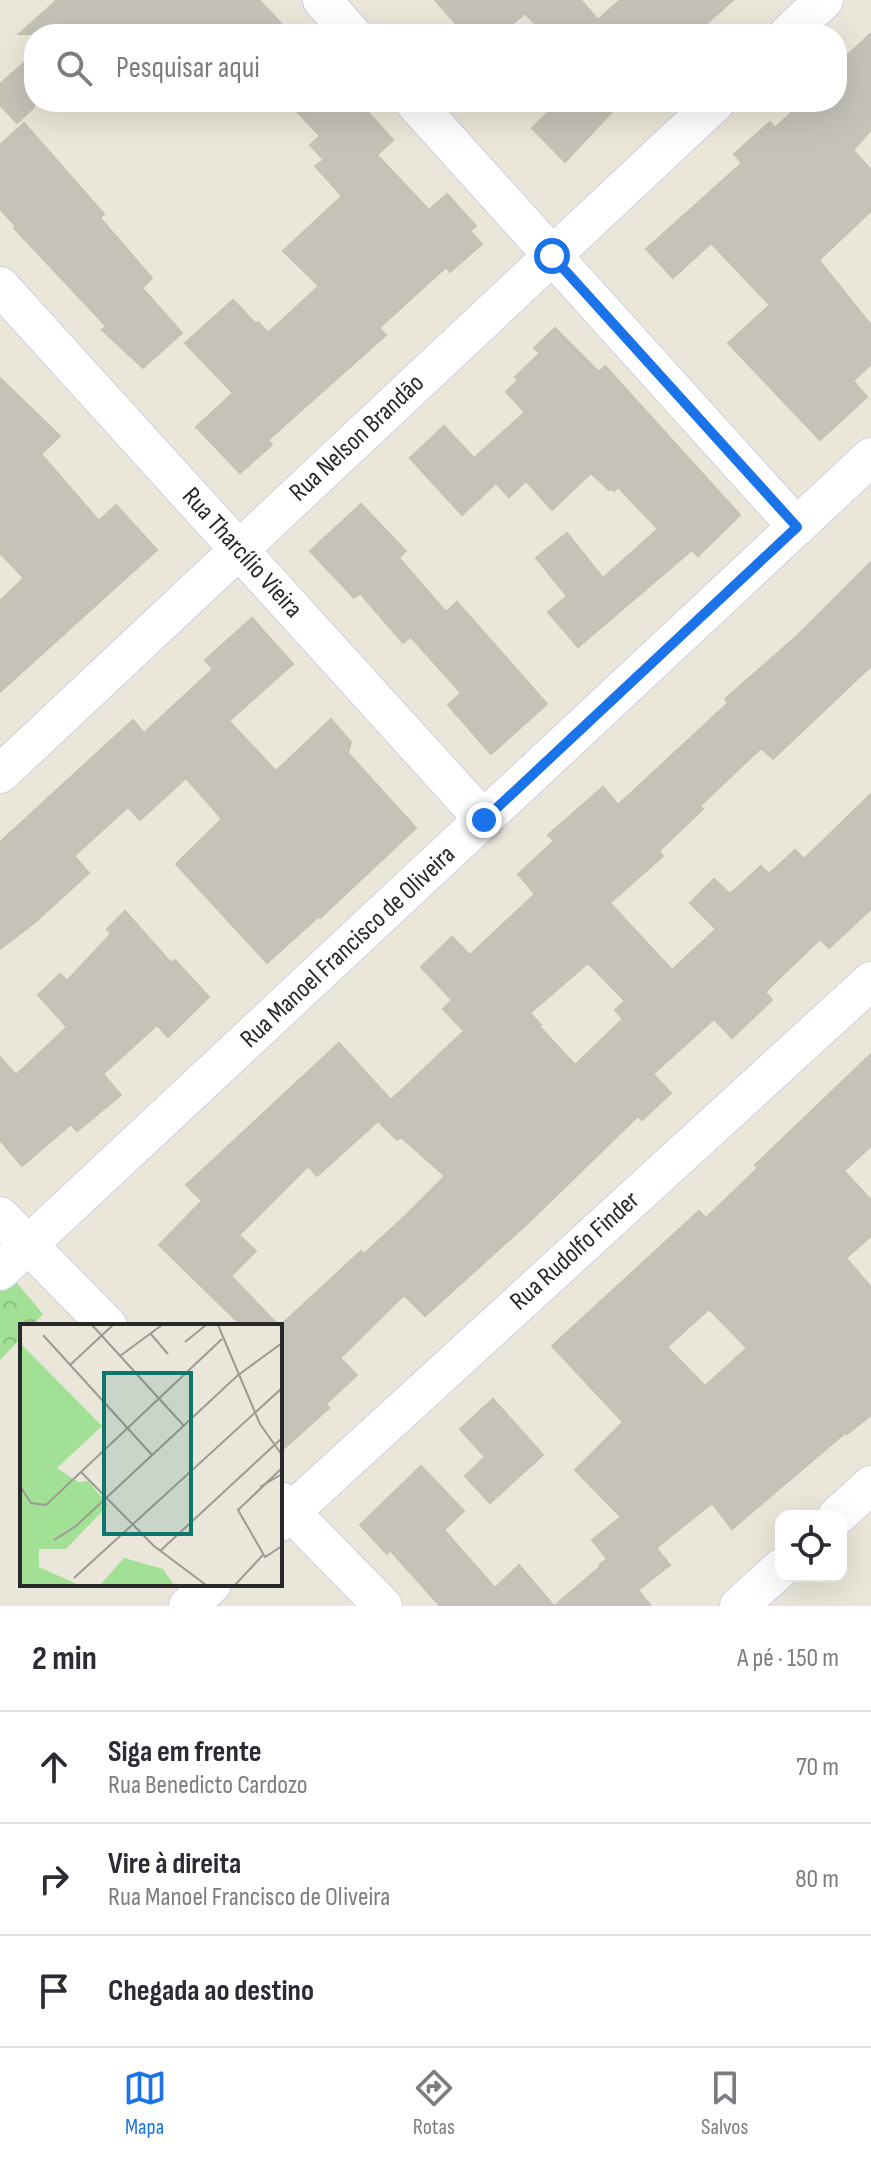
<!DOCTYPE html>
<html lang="pt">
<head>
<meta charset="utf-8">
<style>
	:root { --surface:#fff; --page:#f2f2f3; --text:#2b2b33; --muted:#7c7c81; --line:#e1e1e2; --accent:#1a73e8 }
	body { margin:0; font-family:"Sofia Sans Condensed",sans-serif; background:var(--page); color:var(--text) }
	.controls { position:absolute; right:24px; bottom:24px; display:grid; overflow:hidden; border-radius:16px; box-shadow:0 8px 32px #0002 }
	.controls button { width:72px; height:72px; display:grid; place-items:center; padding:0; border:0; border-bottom:2px solid var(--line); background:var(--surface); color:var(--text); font:40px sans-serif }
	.stop { position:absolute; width:24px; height:24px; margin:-18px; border:6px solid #1a73e8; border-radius:50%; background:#fff }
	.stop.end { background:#1a73e8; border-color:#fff; box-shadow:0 2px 8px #0008 }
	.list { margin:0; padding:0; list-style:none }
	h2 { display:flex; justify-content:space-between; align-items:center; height:104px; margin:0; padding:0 32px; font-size:34px }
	h2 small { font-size:26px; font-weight:400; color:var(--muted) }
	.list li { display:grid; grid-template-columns:52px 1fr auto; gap:24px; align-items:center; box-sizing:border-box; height:112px; padding:0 32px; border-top:2px solid var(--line) }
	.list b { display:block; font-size:30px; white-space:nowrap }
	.list p { margin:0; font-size:26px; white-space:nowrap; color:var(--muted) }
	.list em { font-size:26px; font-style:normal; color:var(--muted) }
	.icon { flex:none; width:44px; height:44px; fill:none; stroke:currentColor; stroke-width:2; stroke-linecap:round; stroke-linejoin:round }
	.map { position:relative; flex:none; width:871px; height:1606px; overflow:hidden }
	.search { position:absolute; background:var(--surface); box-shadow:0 8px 32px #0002; left:24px; right:24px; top:24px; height:88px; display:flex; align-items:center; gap:20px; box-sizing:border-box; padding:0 28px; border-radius:32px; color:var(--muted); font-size:30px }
	.sheet { height:440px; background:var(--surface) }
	nav { display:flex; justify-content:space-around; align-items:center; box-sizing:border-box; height:112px; border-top:2px solid var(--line); background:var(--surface); font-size:22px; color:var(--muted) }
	nav a { display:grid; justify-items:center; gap:4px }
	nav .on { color:var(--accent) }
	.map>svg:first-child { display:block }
	.forest { fill:url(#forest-crowns) }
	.building { fill:#c5c2b9; stroke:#c5c2b3; stroke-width:2; fill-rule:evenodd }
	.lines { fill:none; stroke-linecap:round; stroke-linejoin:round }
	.minor-casing { stroke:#cfcfe1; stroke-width:40 }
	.minor { stroke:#fff; stroke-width:38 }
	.route { stroke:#1a73e8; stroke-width:10 }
	.labels { text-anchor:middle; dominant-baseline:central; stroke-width:6; stroke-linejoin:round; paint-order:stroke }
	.street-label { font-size:26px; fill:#282828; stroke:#fff }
	.inset-road { fill:none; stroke:#9c9a92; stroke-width:2 }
	.view { fill:#0f766e; fill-opacity:0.15; stroke:#0f766e; stroke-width:4 }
	.inset-edge { fill:none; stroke:#282828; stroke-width:4 }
</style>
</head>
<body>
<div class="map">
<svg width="871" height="1606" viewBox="0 0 871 1606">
	<defs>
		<pattern id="forest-crowns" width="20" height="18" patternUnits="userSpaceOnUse" patternTransform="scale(2)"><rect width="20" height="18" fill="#a2e096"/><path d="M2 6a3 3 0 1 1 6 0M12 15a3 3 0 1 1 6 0" fill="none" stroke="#8cc081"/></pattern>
	</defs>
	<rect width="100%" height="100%" fill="#eae6d9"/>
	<path class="forest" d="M0,1263L43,1314L32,1326H22V1337L0,1360Z"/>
	<path class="building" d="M57,0H259L291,34H19Z
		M435,0H581L598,20L620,0H733L695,34H544L525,13L501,34H465Z
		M871,33V130L853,150L871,170V211L819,260L871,325V364L853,381L867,397L820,440L728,343L770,305L711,243L673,278L646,249L742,163L734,154L770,122L775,128L803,102H837V65Z
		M34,54V107L17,123L0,105V84Z
		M288,102H359L393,140L377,155L429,210L447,194L476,226L470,231L482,244L450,272L446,267L379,328L386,335L268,440L272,445L240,473L196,427L233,393L185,343L233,300L256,324L258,322L268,333L319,286L283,251L342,196L315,166L324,160L310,145L320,136Z
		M559,102H621L565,162L532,128Z
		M24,123L104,214L100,218L152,278L142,288L182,333L143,368L102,330L106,326L14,228L16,226L0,209V145Z
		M555,328L599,372L605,366L740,515L698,556L692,550L578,647L548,612L567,596L536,558L567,533L603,578L658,529L618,487L614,491L611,488L609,490L591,473L552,510L526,481L509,497L496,483L462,515L410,458L444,426L474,458L525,412L506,392L518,380L515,377L540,353L534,348Z
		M0,378L60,436L41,454L99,521L116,505L157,550L0,692V601L24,578L0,553Z
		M361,504L406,551L399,558L446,612L457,602L547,704L491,754L448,705L461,693L411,637L403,643L360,593L354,598L310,551Z
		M871,562V666L773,759L761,748L700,806L703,809L659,851L663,856L610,903L672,970L716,929L690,903L714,879L730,894L761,866L769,874L795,850L804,859L871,794V909L829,948L820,939L765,992L772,1000L732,1038L714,1019L653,1074L671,1093L642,1120L638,1116L528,1223L425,1316L404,1295L340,1358L357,1375L326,1404L329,1408L280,1452V1326L361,1251L364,1254L403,1218L445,1176L401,1137L397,1140L378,1121L317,1176L308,1166L239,1235L256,1251L231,1276L279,1326H242L159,1245L202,1201L186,1185L339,1043L391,1100L464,1031L443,1009L452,1000L421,967L452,937L470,955L535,894L518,874L554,841L548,835L603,787L618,805L728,703L725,699L797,636ZM588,963L625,1001L615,1010L623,1019L575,1065L539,1026L541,1025L530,1013Z
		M252,618L293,664L229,721L276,771L331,719L351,742L348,753L416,828L320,918L319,916L267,963L176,864L222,819L186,778L140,820L128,807L74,856L89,873L34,923L0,949V842L133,720L144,733L213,669L205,660Z
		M125,911L171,963L175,960L209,997L168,1037L157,1025L103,1074L121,1095L77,1131L71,1124L22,1166L0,1140V1057L16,1075L67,1027L38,995L60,974L67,981L111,934L107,929Z
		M871,1054V1146L844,1171L871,1200V1236L846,1258L871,1287V1415L847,1434L845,1433L732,1529L712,1503L656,1548L670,1565L638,1590L651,1606H440L390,1550L387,1554L360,1525L421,1466L464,1511L444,1530L495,1588L519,1565L554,1606L600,1567L599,1565L607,1559L592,1540L621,1517L575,1470L623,1422L552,1346L699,1211L706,1218L758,1168L755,1165ZM709,1309L747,1348L705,1386L667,1347Z
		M493,1399L543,1455L490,1503L465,1476L485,1457L460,1429Z"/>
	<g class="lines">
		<defs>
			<path id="minor" d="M322,0L352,34
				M788,34L824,0
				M414,102L797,527
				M0,286L484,820
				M0,774L716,102
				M0,1216L108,1326
				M0,1271L871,457
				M280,1501L383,1606
				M837,1516L871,1485
				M280,1522L871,981
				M188,1606L212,1584
				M739,1606L781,1568"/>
		</defs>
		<use href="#minor" class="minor-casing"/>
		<use href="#minor" class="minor"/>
	</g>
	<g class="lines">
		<path class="route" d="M484,820L797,527L552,256"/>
	</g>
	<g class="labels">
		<g class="street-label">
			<text transform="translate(357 438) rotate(-43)">Rua Nelson Brandão</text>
			<text transform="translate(242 553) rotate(48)">Rua Tharcílio Vieira</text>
			<text transform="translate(348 947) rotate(-43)">Rua Manoel Francisco de Oliveira</text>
			<text transform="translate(575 1251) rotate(-42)">Rua Rudolfo Finder</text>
		</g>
	</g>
	<g transform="translate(20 1324)">
		<rect width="262" height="262" fill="#eae6d9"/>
		<path d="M0,19L82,102L37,144L58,158L68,157L88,181L46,225H19V243L59,261H0ZM104,234L143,245L154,261H80Z" fill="#a2e096"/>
		<path class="inset-road" d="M72,1L164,102M198,1L240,100L262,131M130,9L148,30M23,11L132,131M165,18L186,1M100,32L142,1M50,41L93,1M261,145L218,186L245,233L262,222M61,148L134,222L186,261M0,162L11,179L26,181L202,15M240,163L262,150M34,216L56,202L217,52L262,19M140,227L262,114M54,254L262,64M215,261L243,231"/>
		<path class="view" d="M84,49H171V210H84Z"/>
		<rect width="262" height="262" class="inset-edge"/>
	</g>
</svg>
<div class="controls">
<button><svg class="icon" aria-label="locate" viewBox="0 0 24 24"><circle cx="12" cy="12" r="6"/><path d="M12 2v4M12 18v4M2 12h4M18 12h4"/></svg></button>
</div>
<div class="stop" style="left:552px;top:256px"></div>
<div class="stop end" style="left:484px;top:820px"></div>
<div class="search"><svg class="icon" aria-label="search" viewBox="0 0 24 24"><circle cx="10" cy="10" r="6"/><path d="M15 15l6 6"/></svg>Pesquisar aqui</div>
</div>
<section class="sheet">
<h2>2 min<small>A pé · 150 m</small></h2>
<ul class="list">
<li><svg class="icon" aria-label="ahead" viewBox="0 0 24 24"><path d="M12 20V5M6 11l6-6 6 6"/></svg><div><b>Siga em frente</b><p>Rua Benedicto Cardozo</p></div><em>70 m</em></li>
<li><svg class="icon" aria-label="right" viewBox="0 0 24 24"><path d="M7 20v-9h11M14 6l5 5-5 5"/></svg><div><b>Vire à direita</b><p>Rua Manoel Francisco de Oliveira</p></div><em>80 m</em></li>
<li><svg class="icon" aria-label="arrive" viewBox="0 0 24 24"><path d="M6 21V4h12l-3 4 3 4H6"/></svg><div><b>Chegada ao destino</b></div></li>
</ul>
</section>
<nav>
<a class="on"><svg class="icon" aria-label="map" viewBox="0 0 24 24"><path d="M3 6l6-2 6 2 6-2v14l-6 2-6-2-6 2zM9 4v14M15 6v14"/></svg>Mapa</a>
<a><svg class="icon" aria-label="directions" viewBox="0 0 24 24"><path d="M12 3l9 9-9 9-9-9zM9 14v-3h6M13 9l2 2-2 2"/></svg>Rotas</a>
<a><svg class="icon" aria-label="saved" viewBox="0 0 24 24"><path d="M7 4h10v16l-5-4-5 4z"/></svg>Salvos</a>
</nav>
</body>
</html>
